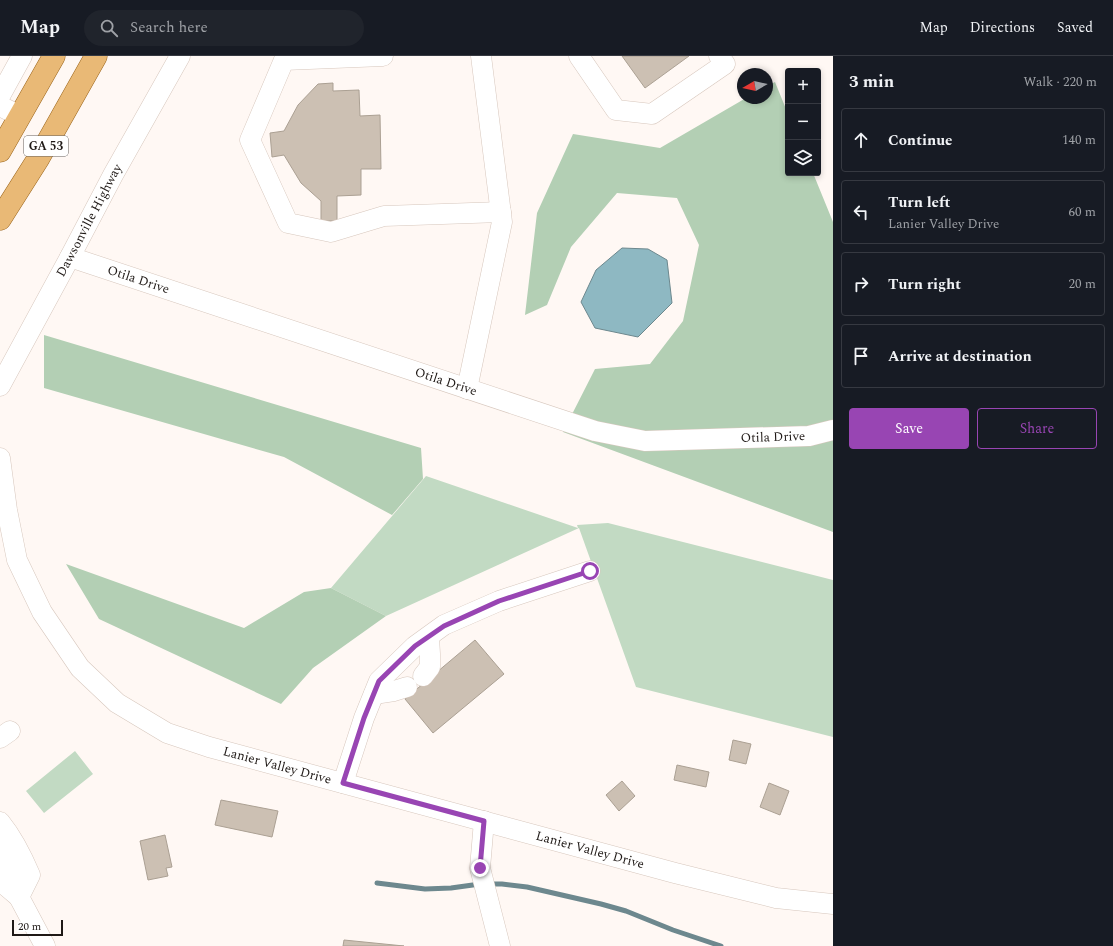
<!DOCTYPE html>
<html lang="en">
<head>
<meta charset="utf-8">
<style>
	:root { --surface:#171b24; --page:#20242c; --text:#f1f3f6; --muted:#9ea1a6; --line:#363941; --accent:#9845b3 }
	body { margin:0; font-family:Spectral,serif; background:var(--page); color:var(--text) }
	.controls { position:absolute; right:12px; top:12px; display:grid; overflow:hidden; border-radius:4px; box-shadow:0 2px 6px #0003 }
	.controls button { width:36px; height:36px; display:grid; place-items:center; padding:0; border:0; border-bottom:1px solid var(--line); background:var(--surface); color:var(--text); font:20px sans-serif }
	.compass { position:absolute; left:737px; top:12px; width:36px; height:36px; border-radius:50%; background:var(--surface); box-shadow:0 2px 6px #0003; rotate:261deg }
	.scale { position:absolute; left:12px; bottom:10px; width:51px; box-sizing:border-box; padding-left:4px; border:2px solid #1f1916; border-top:0; font-size:11px; line-height:14px; white-space:nowrap; color:#1f1916; -webkit-text-stroke:3px #fff; paint-order:stroke }
	.stop { position:absolute; width:12px; height:12px; margin:-9px; border:3px solid #9845b3; border-radius:50%; background:#fff }
	.stop.end { background:#9845b3; border-color:#fff; box-shadow:0 1px 4px #0008 }
	.list { margin:0; padding:0; list-style:none }
	h2 { display:flex; justify-content:space-between; align-items:center; height:52px; margin:0; padding:0 16px; font-size:17px }
	h2 small { font-size:13px; font-weight:400; color:var(--muted) }
	.list li { display:grid; grid-template-columns:26px 1fr auto; gap:12px; align-items:center; box-sizing:border-box; height:64px; margin:0 8px 8px; padding:0 8px; border:1px solid var(--line); border-radius:4px }
	.list b { display:block; font-size:15px; white-space:nowrap }
	.list p { margin:0; font-size:13px; white-space:nowrap; color:var(--muted) }
	.list em { font-size:13px; font-style:normal; color:var(--muted) }
	.actions { display:flex; gap:8px; padding:12px 16px }
	.actions a { flex:1; padding:9px 0; border:1px solid var(--accent); border-radius:4px; text-align:center; font-size:14px; color:var(--accent) }
	.actions .main { background:var(--accent); color:#fff }
	.icon { flex:none; width:22px; height:22px; fill:none; stroke:currentColor; stroke-width:2; stroke-linecap:round; stroke-linejoin:round }
	.map { position:relative; flex:none; width:833px; height:890px; overflow:hidden }
	header { display:flex; align-items:center; gap:24px; box-sizing:border-box; height:56px; padding:0 20px; background:var(--surface); border-bottom:1px solid var(--line) }
	header strong { font-size:19px }
	nav { display:flex; gap:22px; margin-inline-start:auto; font-size:14px }
	.search { width:280px; height:36px; background:var(--page); display:flex; align-items:center; gap:10px; box-sizing:border-box; padding:0 14px; border-radius:22px; color:var(--muted); font-size:15px }
	main { display:flex }
	aside { flex:1; background:var(--surface) }
	.map>svg:first-child { display:block }
	.green { fill:#c2dac3 }
	.forest { fill:#b3cfb4 }
	.water { fill:#8eb8c2; stroke:#6d888e }
	.lines { fill:none; stroke-linecap:round; stroke-linejoin:round }
	.stream { stroke:#6d888e; stroke-width:5 }
	.building { fill:#ccc0b3; stroke:#aba093 }
	.minor-casing { stroke:#d7c7bd; stroke-width:21 }
	.major-casing { stroke:#996319; stroke-width:23 }
	.minor { stroke:#fff; stroke-width:20 }
	.major { stroke:#e9b976; stroke-width:22 }
	.route { stroke:#9845b3; stroke-width:5 }
	.labels { text-anchor:middle; dominant-baseline:central; stroke-width:3; stroke-linejoin:round; paint-order:stroke }
	.shield { fill:#fff; stroke:#625e5c; stroke-width:1 }
	.shield-label { font-size:12px; font-weight:bold; fill:#1f1916 }
	.street-label { font-size:13px; fill:#1f1916; stroke:#fff }
</style>
</head>
<body>
<header>
<strong>Map</strong>
<div class="search"><svg class="icon" aria-label="search" viewBox="0 0 24 24"><circle cx="10" cy="10" r="6"/><path d="M15 15l6 6"/></svg>Search here</div>
<nav><a>Map</a><a>Directions</a><a>Saved</a></nav>
</header>
<main>
<div class="map">
<svg width="833" height="890" viewBox="0 0 833 890">
	<rect width="100%" height="100%" fill="#fff8f4"/>
	<path class="green" d="M426,420L578,472L577,469L608,467L833,524V681L636,631L579,472L386,560L331,532Z
		M75,695L93,718L44,757L26,735Z"/>
	<path class="forest" d="M775,26L788,58V117H813L833,166V476L563,376L595,313L650,308L683,265L699,189L677,142L617,137L571,191L547,249L525,259L537,157L573,78L660,92L746,42H767V30Z
		M44,279L421,392L423,423L392,459L284,401L44,332Z
		M66,508L244,572L304,536L331,532L386,560L313,612L281,648L99,563Z"/>
	<path class="water" d="M622,192L648,193L667,204L672,247L638,281L595,272L581,246L596,214Z"/>
	<g class="lines">
		<path class="stream" d="M377,827L425,833L451,832L480,828
			M488,828H502L527,831L601,848L626,855L673,874L721,890"/>
	</g>
	<path class="building" d="M622,0H689L645,32Z
		M333,27V35L359,34L360,60L380,59L381,113H361V139L337,140V165H321V145L301,127L284,99L272,101L270,77L284,75L298,49L318,28Z
		M475,584L504,618L433,677L405,643Z
		M733,684L751,688L746,708L729,704Z
		M677,709L709,716L706,731L674,724Z
		M622,725L635,740L619,755L606,739Z
		M769,727L789,735L780,759L760,751Z
		M221,744L278,755L272,781L215,769Z
		M165,779L172,811L166,812L168,820L148,824L140,785Z
		M344,884L404,890H343Z"/>
	<g class="lines">
		<defs>
			<g id="minor">
				<path d="M383,0L284,4L250,84L288,167L331,176L384,160L501,156"/>
				<path d="M579,0L616,54L652,58L725,8L719,0"/>
				<path d="M0,40L22,0"/>
				<path d="M0,50L20,60"/>
				<path id="s1" d="M70,201L595,375L645,385L809,380L833,374"/>
				<path id="s2" d="M0,330L70,201L113,119L180,0"/>
				<path d="M467,333L502,166L481,0"/>
				<path id="s3" d="M0,402L7,454L17,504L42,556L80,612L117,647L167,677L209,691L675,817L776,842L833,848"/>
				<path d="M423,620L430,611V598L429,581"/>
				<path d="M374,638L394,635L407,631"/>
				<path d="M0,682L10,675"/>
				<path d="M343,727L364,662L379,625L415,590L444,569L499,545L590,515"/>
				<path d="M484,765L480,812L500,890"/>
				<path d="M0,766C13,782 22,800 30,819L19,841"/>
				<path d="M0,789L18,824V829"/>
				<path d="M0,818L5,829L19,841L45,890"/>
			</g>
			<path id="major" d="M0,95L54,0
				M0,163L38,103L96,0"/>
		</defs>
		<use href="#minor" class="minor-casing"/>
		<use href="#major" class="major-casing"/>
		<use href="#minor" class="minor"/>
		<use href="#major" class="major"/>
	</g>
	<g class="lines">
		<path class="route" d="M480,812L484,765L343,727L364,662L379,625L415,590L444,570L499,545L590,515"/>
	</g>
	<g class="labels">
		<rect class="shield" x="24" y="80" width="44" height="20" rx="3"/>
		<g class="shield-label">
			<text x="46" y="90">GA 53</text>
		</g>
		<g class="street-label">
			<text stroke="none"><textPath href="#s2" startOffset="188">Dawsonville Highway</textPath></text>
			<text stroke="none"><textPath href="#s1" startOffset="72">Otila Drive</textPath></text>
			<text stroke="none"><textPath href="#s1" startOffset="396">Otila Drive</textPath></text>
			<text stroke="none"><textPath href="#s1" startOffset="732">Otila Drive</textPath></text>
			<text stroke="none"><textPath href="#s3" startOffset="453">Lanier Valley Drive</textPath></text>
			<text stroke="none"><textPath href="#s3" startOffset="777">Lanier Valley Drive</textPath></text>
		</g>
	</g>
</svg>
<div class="controls">
<button>+</button>
<button>−</button>
<button><svg class="icon" aria-label="layers" viewBox="0 0 24 24"><path d="M12 4l9 5-9 5-9-5zM3 14l9 5 9-5"/></svg></button>
</div>
<svg class="compass" viewBox="-18 -18 36 36"><path d="M0-13l5 13h-10z" fill="#e53935"/><path d="M0 13l5-13h-10z" fill="#9ea1a6"/></svg>
<div class="scale">20 m</div>
<div class="stop" style="left:590px;top:515px"></div>
<div class="stop end" style="left:480px;top:812px"></div>
</div>
<aside>
<h2>3 min<small>Walk · 220 m</small></h2>
<ul class="list">
<li><svg class="icon" aria-label="ahead" viewBox="0 0 24 24"><path d="M12 20V5M6 11l6-6 6 6"/></svg><div><b>Continue</b></div><em>140 m</em></li>
<li><svg class="icon" aria-label="left" viewBox="0 0 24 24"><path d="M17 20v-9H6M10 6l-5 5 5 5"/></svg><div><b>Turn left</b><p>Lanier Valley Drive</p></div><em>60 m</em></li>
<li><svg class="icon" aria-label="right" viewBox="0 0 24 24"><path d="M7 20v-9h11M14 6l5 5-5 5"/></svg><div><b>Turn right</b></div><em>20 m</em></li>
<li><svg class="icon" aria-label="arrive" viewBox="0 0 24 24"><path d="M6 21V4h12l-3 4 3 4H6"/></svg><div><b>Arrive at destination</b></div></li>
</ul>
<div class="actions"><a class="main">Save</a><a>Share</a></div>
</aside>
</main>
</body>
</html>
